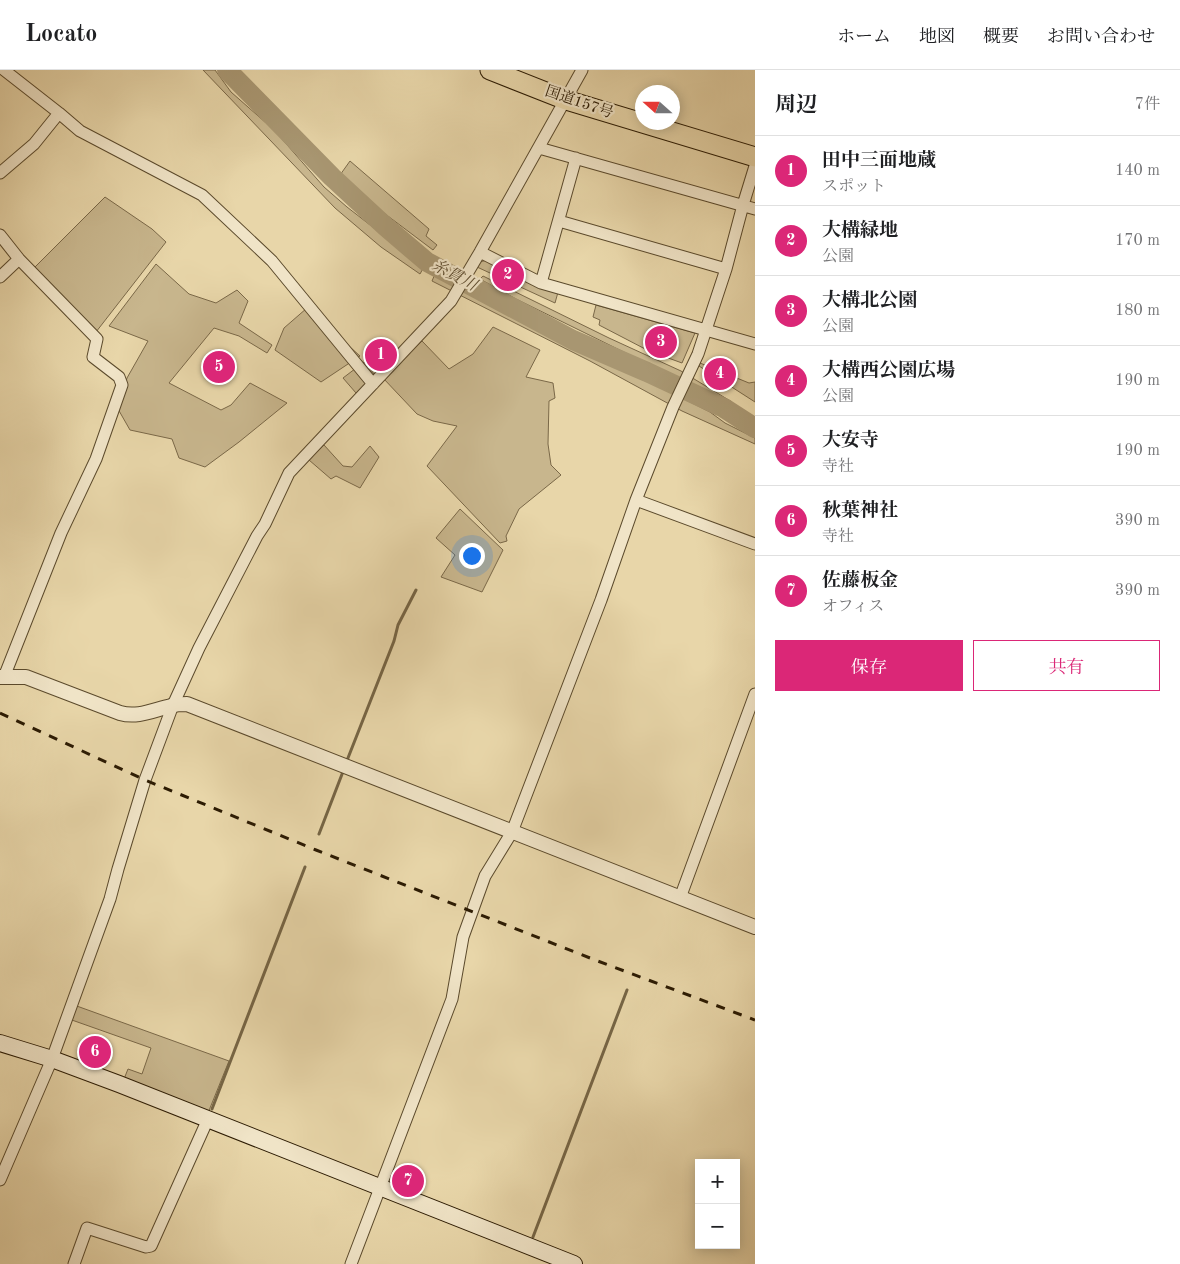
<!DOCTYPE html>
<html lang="ja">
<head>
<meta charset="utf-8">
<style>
	:root { --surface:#fff; --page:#f6f6f6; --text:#202124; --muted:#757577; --line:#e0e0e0; --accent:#db2777 }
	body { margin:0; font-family:"Old Standard TT","Noto Serif JP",serif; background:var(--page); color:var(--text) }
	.controls { position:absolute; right:15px; bottom:15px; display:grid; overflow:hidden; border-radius:0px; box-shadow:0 2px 12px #0003 }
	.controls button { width:45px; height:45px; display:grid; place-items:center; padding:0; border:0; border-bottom:1px solid var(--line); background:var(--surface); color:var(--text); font:25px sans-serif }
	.compass { position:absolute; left:635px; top:15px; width:45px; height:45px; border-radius:50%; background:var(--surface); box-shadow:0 2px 12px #0003; rotate:291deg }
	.you { position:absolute; left:471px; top:485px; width:18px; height:18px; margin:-12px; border:4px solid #fff; border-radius:50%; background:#1a73e8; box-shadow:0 0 0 8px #1a73e833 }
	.badge { display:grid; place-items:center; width:32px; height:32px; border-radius:50%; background:var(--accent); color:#fff; font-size:16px; font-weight:700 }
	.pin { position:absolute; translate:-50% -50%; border:2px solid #fff; box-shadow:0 1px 5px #0006 }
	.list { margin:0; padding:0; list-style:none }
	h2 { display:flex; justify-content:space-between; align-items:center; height:65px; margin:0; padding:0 20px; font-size:21px }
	h2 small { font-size:16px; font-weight:400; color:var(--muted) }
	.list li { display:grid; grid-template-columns:32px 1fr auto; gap:15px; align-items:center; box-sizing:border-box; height:70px; padding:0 20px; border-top:1px solid var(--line) }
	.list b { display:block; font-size:19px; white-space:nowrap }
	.list p { margin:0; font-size:16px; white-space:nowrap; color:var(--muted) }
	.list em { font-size:16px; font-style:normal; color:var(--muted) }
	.actions { display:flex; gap:10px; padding:15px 20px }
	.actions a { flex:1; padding:11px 0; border:1px solid var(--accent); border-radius:0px; text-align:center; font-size:18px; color:var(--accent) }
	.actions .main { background:var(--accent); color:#fff }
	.map { position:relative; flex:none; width:755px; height:1194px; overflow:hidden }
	header { display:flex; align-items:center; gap:30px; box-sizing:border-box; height:70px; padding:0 25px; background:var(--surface); border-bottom:1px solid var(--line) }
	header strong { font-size:24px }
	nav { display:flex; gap:28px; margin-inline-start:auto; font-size:18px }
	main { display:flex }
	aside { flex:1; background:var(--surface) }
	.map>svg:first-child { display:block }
	.green { fill:#c8b68d; stroke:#7a6848 }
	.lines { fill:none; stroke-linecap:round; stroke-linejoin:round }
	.stream { stroke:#766545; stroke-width:3 }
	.river { stroke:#a89671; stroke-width:20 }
	.minor-casing { stroke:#5b4a2c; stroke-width:13 }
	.tertiary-casing { stroke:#5b4a2c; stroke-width:16 }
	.secondary-casing { stroke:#2c1b03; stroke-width:18 }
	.trunk-casing { stroke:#2c1b03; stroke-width:21 }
	.minor { stroke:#f0e4c7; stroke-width:11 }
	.tertiary { stroke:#f0e4c7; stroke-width:14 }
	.secondary { stroke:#f0e4c7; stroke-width:16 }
	.trunk { stroke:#e8d6a9; stroke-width:19 }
	.rail { stroke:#2c1b03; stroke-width:3; stroke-dasharray:9 9; stroke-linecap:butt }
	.labels { text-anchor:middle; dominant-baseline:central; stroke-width:4.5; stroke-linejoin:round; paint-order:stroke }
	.street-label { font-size:15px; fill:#2c1b03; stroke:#f0e4c7 }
	.water-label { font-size:16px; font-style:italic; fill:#5e4c2f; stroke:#f0e4c7 }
</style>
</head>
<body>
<header>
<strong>Locato</strong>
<nav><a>ホーム</a><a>地図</a><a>概要</a><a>お問い合わせ</a></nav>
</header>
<main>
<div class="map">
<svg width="755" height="1194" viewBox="0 0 755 1194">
	<rect width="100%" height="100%" fill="#e8d6a9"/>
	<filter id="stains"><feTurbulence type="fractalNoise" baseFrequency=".004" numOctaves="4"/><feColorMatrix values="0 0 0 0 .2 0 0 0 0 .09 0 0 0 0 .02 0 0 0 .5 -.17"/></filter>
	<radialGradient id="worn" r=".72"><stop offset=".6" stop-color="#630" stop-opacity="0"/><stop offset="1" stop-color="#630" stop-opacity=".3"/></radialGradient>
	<path class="green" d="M203,0H215L231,22L274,60L324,117L347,137L397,176L425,195L420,204L381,177L335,138Z
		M350,91L429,159L426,166L437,175L433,180L364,128L340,105Z
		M105,127L152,159L166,172L96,262L34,198Z
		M487,190L560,215L555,233L477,197L480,192Z
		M156,194L189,224L216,233L237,220L248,231L239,253L272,275L267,283L239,266L214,258L169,313L221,340L231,335L250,313L287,333L239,372L205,397L179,388L172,369L130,360L118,339L127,308L148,271L109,256Z
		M435,204L548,265L627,300L710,342L725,353L755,368V374L682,341L590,291L432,211Z
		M483,206L609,268L681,301L732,332V339L699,319L516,229L480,209Z
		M596,235L695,263L682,293L649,281L599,255L600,250L593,247Z
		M307,238L360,286L321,312L275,280L284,258Z
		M493,257L540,280L526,307L553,313L555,328L549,331L548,374L551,395L561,405L519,439L506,466L507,471L500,473L427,396L457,356L433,351L417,344L383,308L422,271L449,299L473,284Z
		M364,292L375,305L356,323L343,308Z
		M700,293L749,313L755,312V332L699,296Z
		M324,375L343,396L352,397L370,376L379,387L360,418L336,406L331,409L309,390Z
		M460,439L503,480L482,522L441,507L455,485L436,468Z
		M74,935L229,991L208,1043L124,1009L128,999L142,1004L151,978L69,949Z"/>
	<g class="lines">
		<path class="stream" d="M346,693L394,571L398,555L416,520
			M319,764L344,699
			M212,1039L305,797
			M533,1167L627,920"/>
		<path class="river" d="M227,0L332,107L386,157L427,192L573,270L647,302L724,338L755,358"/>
		<defs>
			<path id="minor" d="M4,0L59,43L80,61L202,125L272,191L373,314
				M539,78L755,139
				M0,103L34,74L59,43
				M559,151L726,199
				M0,165L19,189L97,269L93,287L119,307L122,315L96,389L61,463L4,607
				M480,182L541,213L755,274
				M0,207L19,189
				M541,213L576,88
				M636,430L755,474
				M680,828L755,624
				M0,1110L52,989L110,829L118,799L145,710L173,635L199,578L257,466L265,454L289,403L451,231L480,182L582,0
				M74,1194L87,1158L146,1177L151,1176L208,1049
				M351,1194L452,929L463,867L485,806L512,762L601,530L636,430L673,337L698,284L726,199L743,135L755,96"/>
			<path id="tertiary" d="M0,607H26L120,643C138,648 153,640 171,636C176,634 182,634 187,634L755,857"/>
			<path id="secondary" d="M0,973L52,989L119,1014L574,1194"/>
			<path id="trunk" d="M490,0L566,30L755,87"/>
		</defs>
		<use href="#minor" class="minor-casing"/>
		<use href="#tertiary" class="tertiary-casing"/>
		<use href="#secondary" class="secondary-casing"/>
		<use href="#trunk" class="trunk-casing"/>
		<use href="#minor" class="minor"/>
		<use href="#tertiary" class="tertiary"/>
		<use href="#secondary" class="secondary"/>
		<use href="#trunk" class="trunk"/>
		<path class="rail" d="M0,643L145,710L316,780L595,890L755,950"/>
	</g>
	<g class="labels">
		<g class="street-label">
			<text transform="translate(579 33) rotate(19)">国道157号</text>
		</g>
		<g class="water-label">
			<text transform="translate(454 206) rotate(28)">糸貫川</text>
		</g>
	</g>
	<rect width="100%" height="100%" filter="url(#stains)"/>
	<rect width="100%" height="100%" fill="url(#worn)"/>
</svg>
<div class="controls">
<button>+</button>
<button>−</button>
</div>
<svg class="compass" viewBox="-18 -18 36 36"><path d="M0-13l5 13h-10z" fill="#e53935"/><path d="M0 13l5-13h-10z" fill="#757577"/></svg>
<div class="you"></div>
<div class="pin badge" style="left:381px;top:285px">1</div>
<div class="pin badge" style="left:508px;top:205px">2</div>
<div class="pin badge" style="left:661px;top:272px">3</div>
<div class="pin badge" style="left:720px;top:304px">4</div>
<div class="pin badge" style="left:219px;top:297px">5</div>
<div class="pin badge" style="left:95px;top:982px">6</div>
<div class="pin badge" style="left:408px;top:1111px">7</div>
</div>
<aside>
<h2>周辺<small>7件</small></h2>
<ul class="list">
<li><span class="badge">1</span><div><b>田中三面地蔵</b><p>スポット</p></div><em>140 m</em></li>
<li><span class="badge">2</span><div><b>大構緑地</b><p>公園</p></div><em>170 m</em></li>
<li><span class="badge">3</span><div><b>大構北公園</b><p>公園</p></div><em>180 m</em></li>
<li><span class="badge">4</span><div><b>大構西公園広場</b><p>公園</p></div><em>190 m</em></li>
<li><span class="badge">5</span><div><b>大安寺</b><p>寺社</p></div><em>190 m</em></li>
<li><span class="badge">6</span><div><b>秋葉神社</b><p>寺社</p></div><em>390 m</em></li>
<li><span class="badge">7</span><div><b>佐藤板金</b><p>オフィス</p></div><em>390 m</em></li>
</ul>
<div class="actions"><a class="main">保存</a><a>共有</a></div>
</aside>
</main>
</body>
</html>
